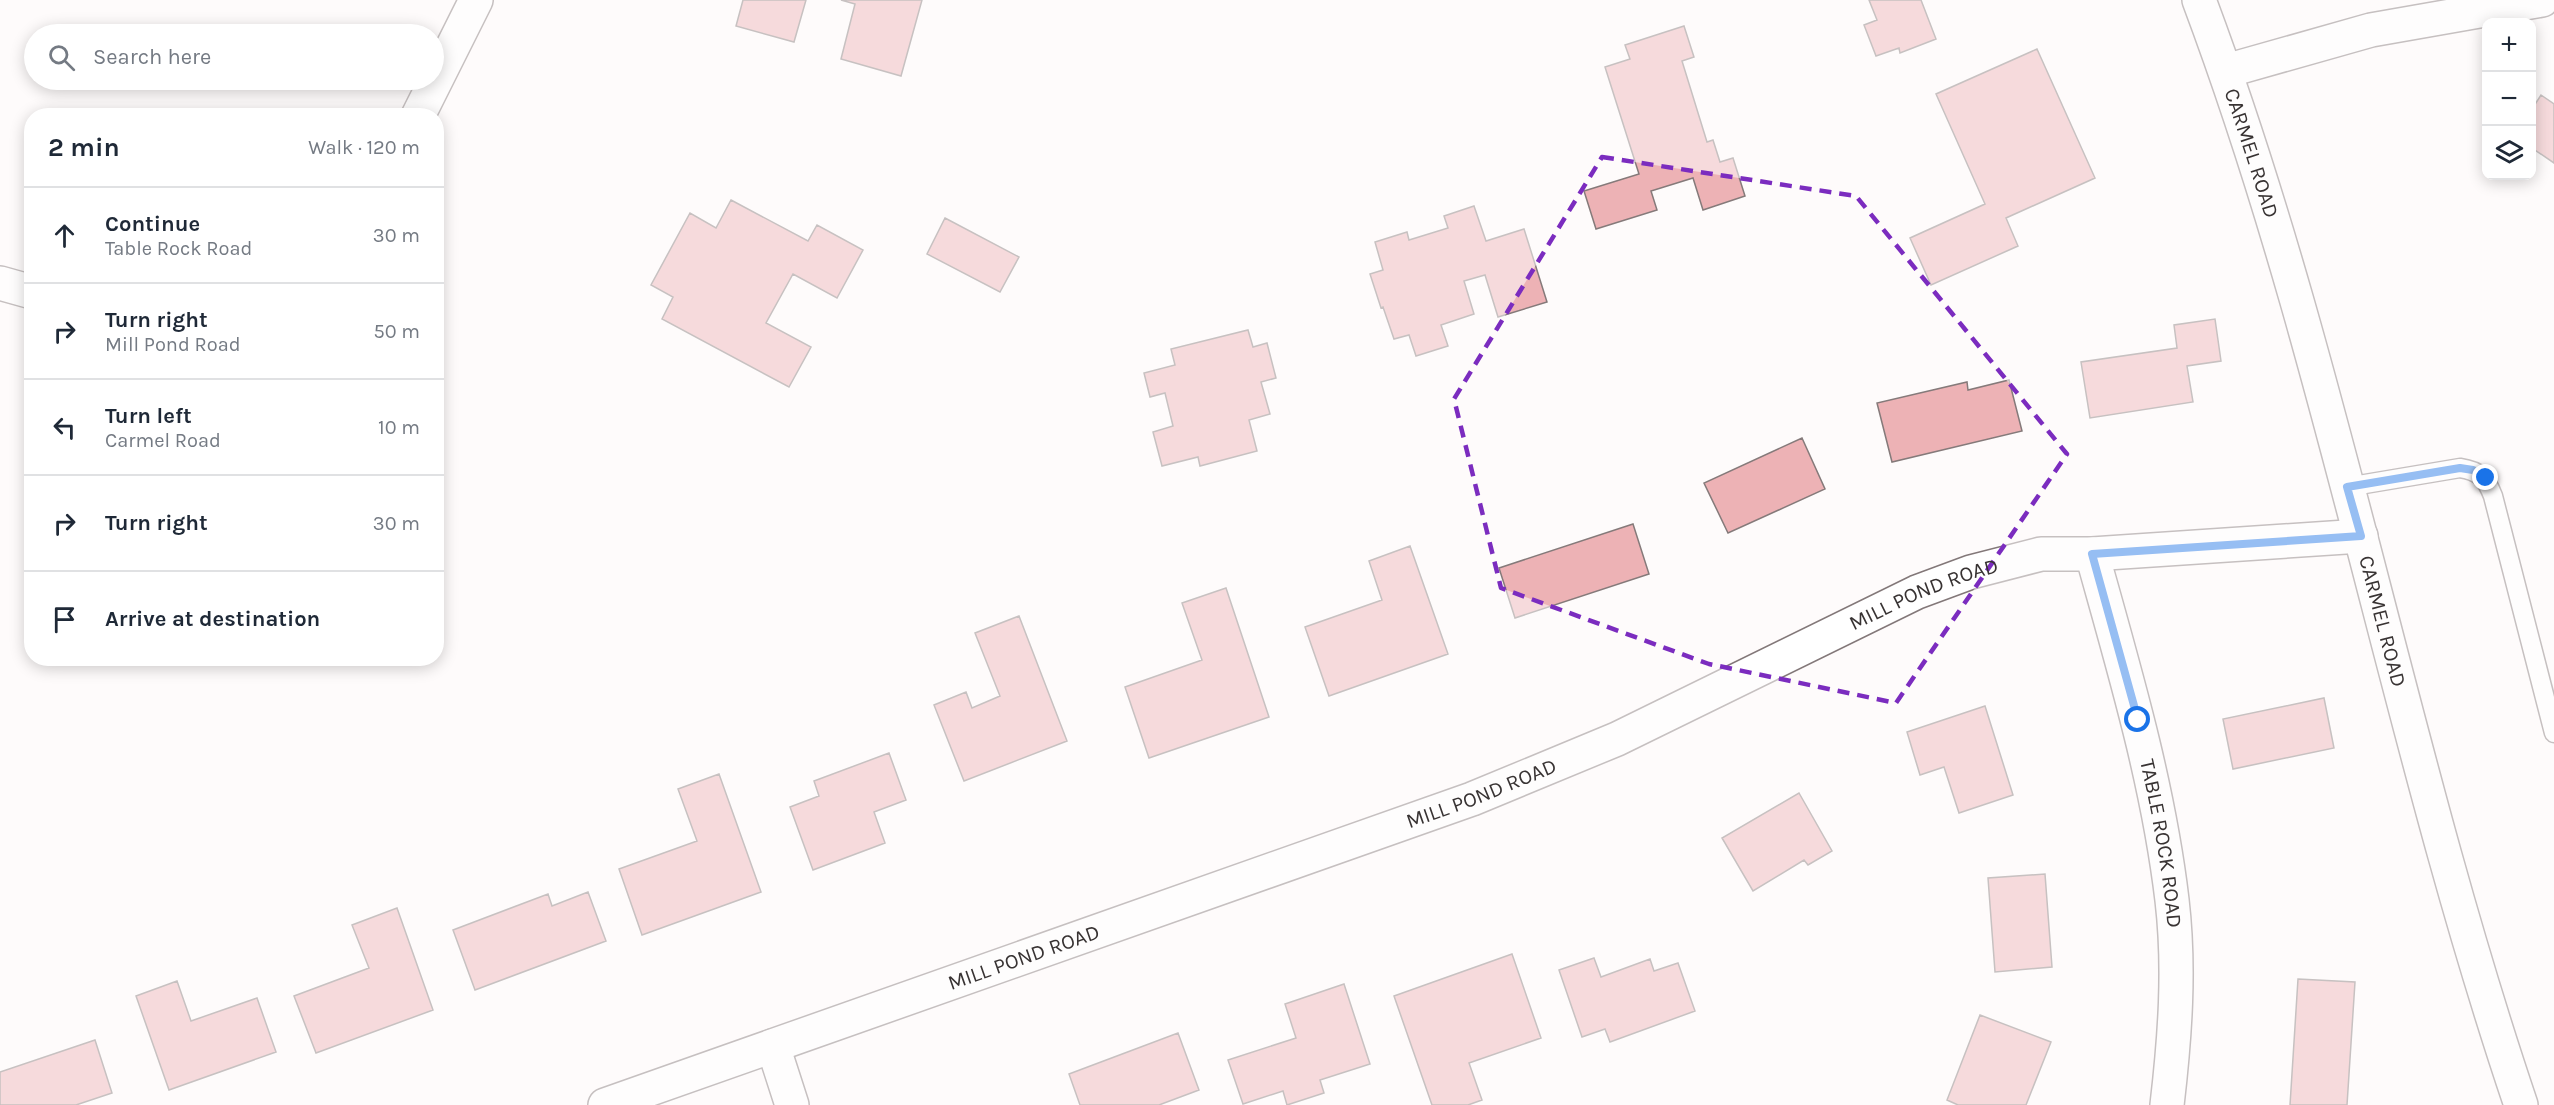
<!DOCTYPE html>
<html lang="en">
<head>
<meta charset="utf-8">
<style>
	:root { --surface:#fff; --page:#f2f2f3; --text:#1f2937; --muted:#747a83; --line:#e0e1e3 }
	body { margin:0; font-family:Karla,sans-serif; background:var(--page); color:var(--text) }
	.controls { position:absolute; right:18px; top:18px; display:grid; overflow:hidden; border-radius:12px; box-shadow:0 3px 15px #0003 }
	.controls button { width:54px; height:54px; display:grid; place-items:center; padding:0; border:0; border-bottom:2px solid var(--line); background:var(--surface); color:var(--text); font:30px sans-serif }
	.stop { position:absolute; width:18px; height:18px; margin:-14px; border:4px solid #1a73e8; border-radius:50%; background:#fff }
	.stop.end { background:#1a73e8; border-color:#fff; box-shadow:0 2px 6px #0008 }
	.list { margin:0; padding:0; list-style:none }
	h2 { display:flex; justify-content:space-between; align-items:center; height:78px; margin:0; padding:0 24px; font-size:26px }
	h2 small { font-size:20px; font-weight:400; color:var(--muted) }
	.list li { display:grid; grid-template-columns:39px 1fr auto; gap:18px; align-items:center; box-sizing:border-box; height:96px; padding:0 24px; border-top:2px solid var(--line) }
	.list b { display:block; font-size:22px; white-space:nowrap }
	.list p { margin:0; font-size:20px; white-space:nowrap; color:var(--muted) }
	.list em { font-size:20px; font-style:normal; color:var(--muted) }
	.icon { flex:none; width:33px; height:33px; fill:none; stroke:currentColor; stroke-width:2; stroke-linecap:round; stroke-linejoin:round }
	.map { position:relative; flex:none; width:2554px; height:1105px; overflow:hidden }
	.search { position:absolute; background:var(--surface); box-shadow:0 3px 15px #0003; left:24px; top:24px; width:420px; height:66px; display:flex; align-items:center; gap:15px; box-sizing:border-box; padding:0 21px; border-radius:33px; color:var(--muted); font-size:22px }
	.panel { position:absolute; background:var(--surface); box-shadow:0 3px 15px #0003; left:24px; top:108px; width:420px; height:558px; border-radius:24px }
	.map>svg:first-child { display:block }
	.building { fill:#edb2b5; stroke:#857a7a; stroke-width:1.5 }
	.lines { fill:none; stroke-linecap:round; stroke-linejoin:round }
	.service-casing { stroke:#837879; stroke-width:21 }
	.minor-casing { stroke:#837879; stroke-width:36 }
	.secondary-casing { stroke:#837879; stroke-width:36 }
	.service { stroke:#fff; stroke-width:18 }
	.minor { stroke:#fff; stroke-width:33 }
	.secondary { stroke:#fff; stroke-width:33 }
	.route { stroke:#1a73e8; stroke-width:8 }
	.marked { fill:none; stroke:#7b2cbf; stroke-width:4.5; stroke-dasharray:12 8; stroke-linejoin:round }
	.labels { text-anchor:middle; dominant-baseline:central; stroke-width:4.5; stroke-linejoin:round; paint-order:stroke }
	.street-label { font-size:21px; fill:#383333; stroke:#fff }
</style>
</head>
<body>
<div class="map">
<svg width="2554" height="1105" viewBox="0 0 2554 1105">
	<rect width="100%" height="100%" fill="#fefbfb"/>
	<path class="building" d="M743,0H806L794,42L736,26Z
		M841,0H922L901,76L841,59L855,4Z
		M1869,0H1921L1936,39L1900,53L1899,48L1876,56L1864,25L1877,20Z
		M1684,26L1694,57L1682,61L1707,142L1713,140L1720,162L1733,158L1745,196L1703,210L1693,178L1651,191L1657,210L1596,229L1584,191L1639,174L1605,67L1630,59L1625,45Z
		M2037,49L2095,178L2006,218L2018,246L1931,285L1910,238L1985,204L1936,94Z
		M2541,95L2554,104V163L2532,148V109Z
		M731,200L808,241L817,225L863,250L837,298L793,274L766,323L811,347L789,387L662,319L673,297L651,285L690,213L716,228Z
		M1474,206L1486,241L1524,229L1547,302L1498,317L1485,275L1464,281L1474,314L1441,325L1448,346L1416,356L1409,335L1394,339L1383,307L1381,308L1370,274L1383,270L1375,242L1407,232L1409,240L1448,228L1444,216Z
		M945,218L1019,257L1000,292L927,254Z
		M2215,319L2221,361L2187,366L2193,402L2090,418L2081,362L2177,348L2174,325Z
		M1248,330L1253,347L1267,343L1276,378L1261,382L1270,414L1249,420L1257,451L1200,466L1198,457L1162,466L1153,432L1173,426L1165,393L1150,397L1144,373L1175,365L1171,349Z
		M2009,380L2022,431L1892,462L1877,403L1967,382L1968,390Z
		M1802,438L1825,489L1728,533L1704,483Z
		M1633,524L1649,574L1515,618L1499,568Z
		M1410,546L1448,654L1329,696L1305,627L1382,600L1369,561Z
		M1226,588L1269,717L1149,758L1125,687L1202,660L1182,603Z
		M1019,616L1067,741L964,781L934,705L966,692L972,708L1000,696L975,633Z
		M2324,698L2334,748L2233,769L2223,719Z
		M1985,706L2013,795L1959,813L1944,767L1920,775L1907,732Z
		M889,753L906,800L874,812L885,843L813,870L790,807L819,796L814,781Z
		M719,774L761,892L642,935L619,869L697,841L678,789Z
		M1799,793L1832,851L1808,865L1804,860L1753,891L1722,838Z
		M2045,874L2052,967L1995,972L1988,878Z
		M588,892L606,941L475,990L453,930L548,894L552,906Z
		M397,908L433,1010L316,1053L294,996L369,968L352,925Z
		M1512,954L1541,1038L1469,1063L1482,1100L1468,1105H1432L1394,996Z
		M1594,958L1601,977L1650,959L1654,971L1678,963L1695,1011L1610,1042L1605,1029L1582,1037L1559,970Z
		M2298,979L2355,982L2347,1105H2290Z
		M177,981L191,1021L257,998L276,1052L169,1090L136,996Z
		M1344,984L1370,1064L1320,1080L1324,1093L1287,1105L1283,1091L1243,1104L1228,1060L1296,1038L1285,1004Z
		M1980,1015L2051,1042L2026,1105H1958L1947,1100Z
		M1178,1033L1199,1090L1159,1105H1080L1069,1074Z
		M95,1040L112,1093L76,1105H0V1072Z"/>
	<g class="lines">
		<defs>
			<path id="service" d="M2347,487L2460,468C2480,471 2486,478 2493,496L2554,733"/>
			<g id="minor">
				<path d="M2226,71L2371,30L2542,0"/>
				<path d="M418,116L476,0"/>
				<path d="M0,283L32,292"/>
				<path id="s1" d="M2092,554C2124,669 2158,782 2172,900C2180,968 2175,1037 2167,1105"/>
				<path d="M773,1046L792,1105"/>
				<path id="s2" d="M605,1105L1472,799L1617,739L1917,592L1971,572L2041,554H2092L2361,536"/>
			</g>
			<g id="secondary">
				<path id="s3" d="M2199,0C2334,360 2398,742 2521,1105"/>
			</g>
		</defs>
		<use href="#service" class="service-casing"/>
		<use href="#minor" class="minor-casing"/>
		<use href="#secondary" class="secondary-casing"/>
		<use href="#service" class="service"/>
		<use href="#minor" class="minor"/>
		<use href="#secondary" class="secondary"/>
	</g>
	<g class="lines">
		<path class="route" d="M2138,720L2092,554L2361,536L2347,487L2460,468L2473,470L2486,478"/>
	</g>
	<path d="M0 0H2554V1105H0ZM1602,157L1856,196L2067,454L1896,703L1709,664L1501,588L1454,399Z" fill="#fefbfb" fill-opacity=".55" fill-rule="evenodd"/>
	<path class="marked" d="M1602,157L1856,196L2067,454L1896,703L1709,664L1501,588L1454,399Z"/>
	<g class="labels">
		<g class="street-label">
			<text stroke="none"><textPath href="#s3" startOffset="162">CARMEL ROAD</textPath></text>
			<text stroke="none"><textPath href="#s2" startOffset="1416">MILL POND ROAD</textPath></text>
			<text stroke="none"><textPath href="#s3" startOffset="648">CARMEL ROAD</textPath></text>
			<text stroke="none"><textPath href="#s2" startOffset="930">MILL POND ROAD</textPath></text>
			<text stroke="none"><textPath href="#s1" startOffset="298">TABLE ROCK ROAD</textPath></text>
			<text stroke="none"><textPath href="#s2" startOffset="444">MILL POND ROAD</textPath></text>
		</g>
	</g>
</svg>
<div class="controls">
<button>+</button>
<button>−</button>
<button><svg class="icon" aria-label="layers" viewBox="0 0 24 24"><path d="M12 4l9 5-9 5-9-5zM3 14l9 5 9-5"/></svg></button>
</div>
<div class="stop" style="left:2138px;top:720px"></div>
<div class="stop end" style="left:2486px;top:478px"></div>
<div class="search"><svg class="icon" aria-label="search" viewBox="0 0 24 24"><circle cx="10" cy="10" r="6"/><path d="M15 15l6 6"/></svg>Search here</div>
<section class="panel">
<h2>2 min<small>Walk · 120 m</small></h2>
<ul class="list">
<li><svg class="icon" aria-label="ahead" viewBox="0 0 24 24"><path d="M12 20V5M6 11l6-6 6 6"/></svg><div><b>Continue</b><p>Table Rock Road</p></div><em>30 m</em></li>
<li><svg class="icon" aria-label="right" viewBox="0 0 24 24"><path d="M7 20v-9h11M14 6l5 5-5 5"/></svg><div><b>Turn right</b><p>Mill Pond Road</p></div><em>50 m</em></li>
<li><svg class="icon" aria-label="left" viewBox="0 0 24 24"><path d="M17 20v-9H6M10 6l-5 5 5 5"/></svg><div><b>Turn left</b><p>Carmel Road</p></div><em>10 m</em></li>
<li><svg class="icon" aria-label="right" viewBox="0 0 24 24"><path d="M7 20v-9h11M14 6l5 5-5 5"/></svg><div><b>Turn right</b></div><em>30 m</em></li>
<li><svg class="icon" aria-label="arrive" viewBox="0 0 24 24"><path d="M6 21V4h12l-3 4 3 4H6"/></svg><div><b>Arrive at destination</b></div></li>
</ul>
</section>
</div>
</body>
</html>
